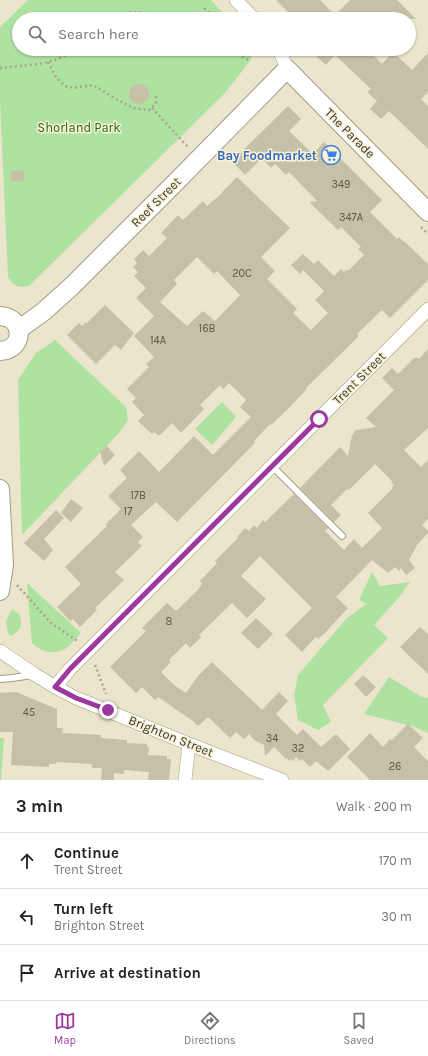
<!DOCTYPE html>
<html lang="en">
<head>
<meta charset="utf-8">
<style>
	:root { --surface:#fff; --page:#f2f2f2; --text:#222; --muted:#767676; --line:#e0e0e0; --accent:#9d399e }
	body { margin:0; font-family:Karla,sans-serif; background:var(--page); color:var(--text) }
	.stop { position:absolute; width:12px; height:12px; margin:-9px; border:3px solid #9d399e; border-radius:50%; background:#fff }
	.stop.end { background:#9d399e; border-color:#fff; box-shadow:0 1px 4px #0008 }
	.list { margin:0; padding:0; list-style:none }
	h2 { display:flex; justify-content:space-between; align-items:center; height:52px; margin:0; padding:0 16px; font-size:17px }
	h2 small { font-size:13px; font-weight:400; color:var(--muted) }
	.list li { display:grid; grid-template-columns:26px 1fr auto; gap:12px; align-items:center; box-sizing:border-box; height:56px; padding:0 16px; border-top:1px solid var(--line) }
	.list b { display:block; font-size:15px; white-space:nowrap }
	.list p { margin:0; font-size:13px; white-space:nowrap; color:var(--muted) }
	.list em { font-size:13px; font-style:normal; color:var(--muted) }
	.icon { flex:none; width:22px; height:22px; fill:none; stroke:currentColor; stroke-width:2; stroke-linecap:round; stroke-linejoin:round }
	.map { position:relative; flex:none; width:428px; height:780px; overflow:hidden }
	.search { position:absolute; background:var(--surface); box-shadow:0 1px 3px #0004; left:12px; right:12px; top:12px; height:44px; display:flex; align-items:center; gap:10px; box-sizing:border-box; padding:0 14px; border-radius:22px; color:var(--muted); font-size:15px }
	.sheet { height:220px; background:var(--surface) }
	nav { display:flex; justify-content:space-around; align-items:center; box-sizing:border-box; height:56px; border-top:1px solid var(--line); background:var(--surface); font-size:11px; color:var(--muted) }
	nav a { display:grid; justify-items:center; gap:2px }
	nav .on { color:var(--accent) }
	.map>svg:first-child { display:block }
	.green { fill:#aee2a1 }
	.building { fill:#c6c0a7; fill-rule:evenodd }
	.lines { fill:none; stroke-linecap:round; stroke-linejoin:round }
	.service-casing { stroke:#a19c83; stroke-width:8 }
	.minor-casing { stroke:#a19c83; stroke-width:14 }
	.secondary-casing { stroke:#a19c83; stroke-width:20 }
	.path { stroke:#a9a490; stroke-width:2.5; stroke-dasharray:2 3; stroke-linecap:butt }
	.service { stroke:#fff; stroke-width:6 }
	.minor { stroke:#fff; stroke-width:13 }
	.secondary { stroke:#fff; stroke-width:18 }
	.route { stroke:#9d399e; stroke-width:5 }
	.labels { text-anchor:middle; dominant-baseline:central; stroke-width:3; stroke-linejoin:round; paint-order:stroke }
	.number-label { font-size:11px; fill:#5b5749 }
	.park-label { font-size:13px; fill:#216606; stroke:#f8f2d8 }
	.street-label { font-size:13px; fill:#37342a; stroke:#f8f2d8 }
	.shop-label { font-size:13px; font-weight:bold; fill:#366cbe; stroke:#f8f2d8; text-anchor:end }
</style>
</head>
<body>
<div class="map">
<svg width="428" height="780" viewBox="0 0 428 780">
	<rect width="100%" height="100%" fill="#ebe5cb"/>
	<path class="green" d="M28,0H211L229,19H19V49H254L250,61L224,94L29,286C18,289 13,285 8,277L0,101V27Z
		M55,340L126,407L128,420L119,433L22,535L18,380L36,353Z
		M222,402L236,417L212,445L195,429Z
		M372,572L380,586L410,582L400,596L374,625L388,638L323,705L331,722L318,730L298,720L294,695L298,675L346,619L366,604L359,600Z
		M27,583L81,633C76,638 70,646 65,649C53,656 40,651 32,643Z
		M12,609L19,614C23,625 21,630 11,636L8,634L6,621Z
		M389,677L422,697L428,698V733L412,726L364,714Z
		M0,738H4L1,780H0Z"/>
	<path class="building" d="M276,0H320L335,15L350,0H397L416,19H295Z
		M325,49H367L382,64L393,52L412,70L428,53V92L421,99L428,106V149L389,111L381,119L370,109L377,101L367,92L371,89L335,55L326,65L317,57Z
		M129 94a10 10 0 1 1 20 0a10 10 0 1 1-20 0Z
		M288,106L301,119L289,131L313,154L324,142L382,200L370,212L397,239L399,237L404,242V241L428,264V280L390,318L382,310L357,334L359,336L306,388L307,389L286,411L271,425L270,424L254,441L255,443L177,522L156,502L131,525L143,537L138,542L142,546L115,572L124,580L95,608L97,610L80,627L73,619L70,621L57,607L81,584L65,567L107,526L105,525L121,509L108,496L127,478L120,470L139,451L159,472L194,436L213,455L251,417L240,407L246,400L229,383L223,389L220,385L200,405L204,409L181,433L172,423L159,436L154,432L152,434L138,421L144,415L132,402L136,398L127,389L149,367L146,364L154,357L134,336L154,316L136,298L146,288L134,276L138,272L133,267L137,263L134,259L143,250L149,256L167,238L161,233L178,215L183,220L203,201L207,206L221,194L222,192L237,177L290,228L261,257L275,271L267,279L297,309L293,313L311,330L328,313L315,300L324,291L303,270L300,274L291,265L303,254L314,264L318,260L334,276L341,269L344,272L346,270L348,271L364,255L358,249L361,247L341,227L338,230L309,202L317,201L289,172L286,175L275,164L271,168L262,158L245,175L232,161ZM197,257L214,274L217,271L240,295L215,321L203,311L187,326L160,302L177,284L174,280Z
		M24,170V181L11,182V171Z
		M105,305L134,333L121,350L115,345L96,364L67,335L79,323L82,326L86,322L87,323Z
		M428,349V428L404,450L421,467L428,460V519L422,525L428,531V533L417,545L409,560L415,568L406,575L401,568L399,571L395,567L388,573L372,560L336,597L348,608L325,633L318,639L316,637L302,652L285,635L312,608L260,556L241,576L266,599L247,618L232,603L199,635L201,637L190,648L186,643L169,660L171,662L161,672L174,685L186,693L198,676L212,662L262,710L279,692L288,701L276,714L297,735L303,729L321,747L336,734L350,749L328,771L316,761L310,767L302,759L300,761L296,757L293,761L291,759L289,761L287,758L286,759L274,747L265,756L264,745L254,740L249,734L244,739L236,732L230,738L208,717L198,726L193,721L158,697L155,700L142,687L136,693L110,667L146,631L142,628L167,603L176,611L197,591L202,584L200,581L217,563L215,561L238,538L237,537L245,528L249,531L254,525L257,528L263,520L265,522L294,494L328,528L325,531L344,550L354,539L362,548L382,528L368,513L393,488L392,487L394,485L391,482L392,481L375,464L349,490L347,489L331,505L341,515L334,522L300,488L340,447L348,456L352,435L356,430L376,427L366,418L394,390L382,378L392,368L398,374L413,359L416,357L419,359Z
		M107,446L115,455L104,466L100,452Z
		M71,499L83,508L71,522L61,513Z
		M56,510L64,518L44,539L53,550L44,561L24,543Z
		M256,618L273,634L258,649L241,633Z
		M420,627L428,634V674L400,647Z
		M363,675L376,687L366,697L354,684Z
		M16,692L57,709V728H63L62,733L101,735V738L127,740V743L147,744V746L149,747L148,755L167,756V759H171L169,780H148L149,772L124,770V774L114,773V780H101L102,768H92V764L56,762V764H49V767L11,765L13,732H0V693Z
		M408,724L423,738L414,747L428,761V780H370L347,757L370,733L383,747L390,739L392,740Z"/>
	<g class="lines">
		<defs>
			<path id="service" d="M272,466L342,536
				M0,679L12,678L32,675"/>
			<path id="minor" d="M236,0L254,19
				M279,49L287,69
				M0,651L34,674L55,687L76,698L189,744L282,780
				M55,687L70,669L428,309
				M185,780L189,744"/>
			<path id="secondary" d="M0,316C25,317 25,350 0,351
				M18,330L43,312L72,286L174,184L287,69L428,212
				M0,489L4,565L0,591"/>
		</defs>
		<use href="#service" class="service-casing"/>
		<use href="#minor" class="minor-casing"/>
		<use href="#secondary" class="secondary-casing"/>
		<path class="path" d="M204,8L216,19
			M105,19C131,8 146,12 172,19
			M229,49L250,61
			M235,54L236,49
			M48,62L56,77L65,86L74,88L93,85L116,99L133,108L149,110L156,103V94
			M0,68C21,65 58,66 73,49
			M152,108L188,147
			M421,227L428,234
			M17,585L51,623L79,642
			M95,665L106,694"/>
		<use href="#service" class="service"/>
		<use href="#minor" class="minor"/>
		<use href="#secondary" class="secondary"/>
	</g>
	<g class="lines">
		<path class="route" d="M108,710L76,698L55,687L70,669L319,419"/>
	</g>
	<defs>
		<symbol id="supermarket-ring" viewBox="-11 -11 22 22"><circle r="9.5" fill="#f8f2d8" stroke="#3f7fe0" stroke-width="1.5"/><path d="M-6-5.5h2.5l.6 2H6L4.5 2H-2.5L-4.4-4H-6ZM-1.5 3.2a1.3 1.3 0 1 0 .1 0ZM3 3.2a1.3 1.3 0 1 0 .1 0Z" fill="#3f7fe0"/></symbol>
	</defs>
	<g fill-rule="evenodd">
		<use href="#supermarket-ring" x="320" y="144" width="22" height="22"/>
	</g>
	<g class="labels">
		<g class="number-label">
			<text x="341" y="184">349</text>
			<text x="351" y="217">347A</text>
			<text x="242" y="273">20C</text>
			<text x="207" y="328">16B</text>
			<text x="158" y="340">14A</text>
			<text x="138" y="495">17B</text>
			<text x="128" y="511">17</text>
			<text x="169" y="621">8</text>
			<text x="29" y="712">45</text>
			<text x="272" y="738">34</text>
			<text x="298" y="748">32</text>
			<text x="395" y="766">26</text>
		</g>
		<g class="park-label">
			<text x="79" y="127">Shorland Park</text>
		</g>
		<g class="street-label">
			<text transform="translate(350 133) rotate(45)">The Parade</text>
			<text transform="translate(156 202) rotate(-45)">Reef Street</text>
			<text transform="translate(359 378) rotate(-45)">Trent Street</text>
			<text transform="translate(171 736) rotate(22)">Brighton Street</text>
		</g>
		<g class="shop-label">
			<text x="317" y="155">Bay Foodmarket</text>
		</g>
	</g>
</svg>
<div class="stop" style="left:319px;top:419px"></div>
<div class="stop end" style="left:108px;top:710px"></div>
<div class="search"><svg class="icon" aria-label="search" viewBox="0 0 24 24"><circle cx="10" cy="10" r="6"/><path d="M15 15l6 6"/></svg>Search here</div>
</div>
<section class="sheet">
<h2>3 min<small>Walk · 200 m</small></h2>
<ul class="list">
<li><svg class="icon" aria-label="ahead" viewBox="0 0 24 24"><path d="M12 20V5M6 11l6-6 6 6"/></svg><div><b>Continue</b><p>Trent Street</p></div><em>170 m</em></li>
<li><svg class="icon" aria-label="left" viewBox="0 0 24 24"><path d="M17 20v-9H6M10 6l-5 5 5 5"/></svg><div><b>Turn left</b><p>Brighton Street</p></div><em>30 m</em></li>
<li><svg class="icon" aria-label="arrive" viewBox="0 0 24 24"><path d="M6 21V4h12l-3 4 3 4H6"/></svg><div><b>Arrive at destination</b></div></li>
</ul>
</section>
<nav>
<a class="on"><svg class="icon" aria-label="map" viewBox="0 0 24 24"><path d="M3 6l6-2 6 2 6-2v14l-6 2-6-2-6 2zM9 4v14M15 6v14"/></svg>Map</a>
<a><svg class="icon" aria-label="directions" viewBox="0 0 24 24"><path d="M12 3l9 9-9 9-9-9zM9 14v-3h6M13 9l2 2-2 2"/></svg>Directions</a>
<a><svg class="icon" aria-label="saved" viewBox="0 0 24 24"><path d="M7 4h10v16l-5-4-5 4z"/></svg>Saved</a>
</nav>
</body>
</html>
